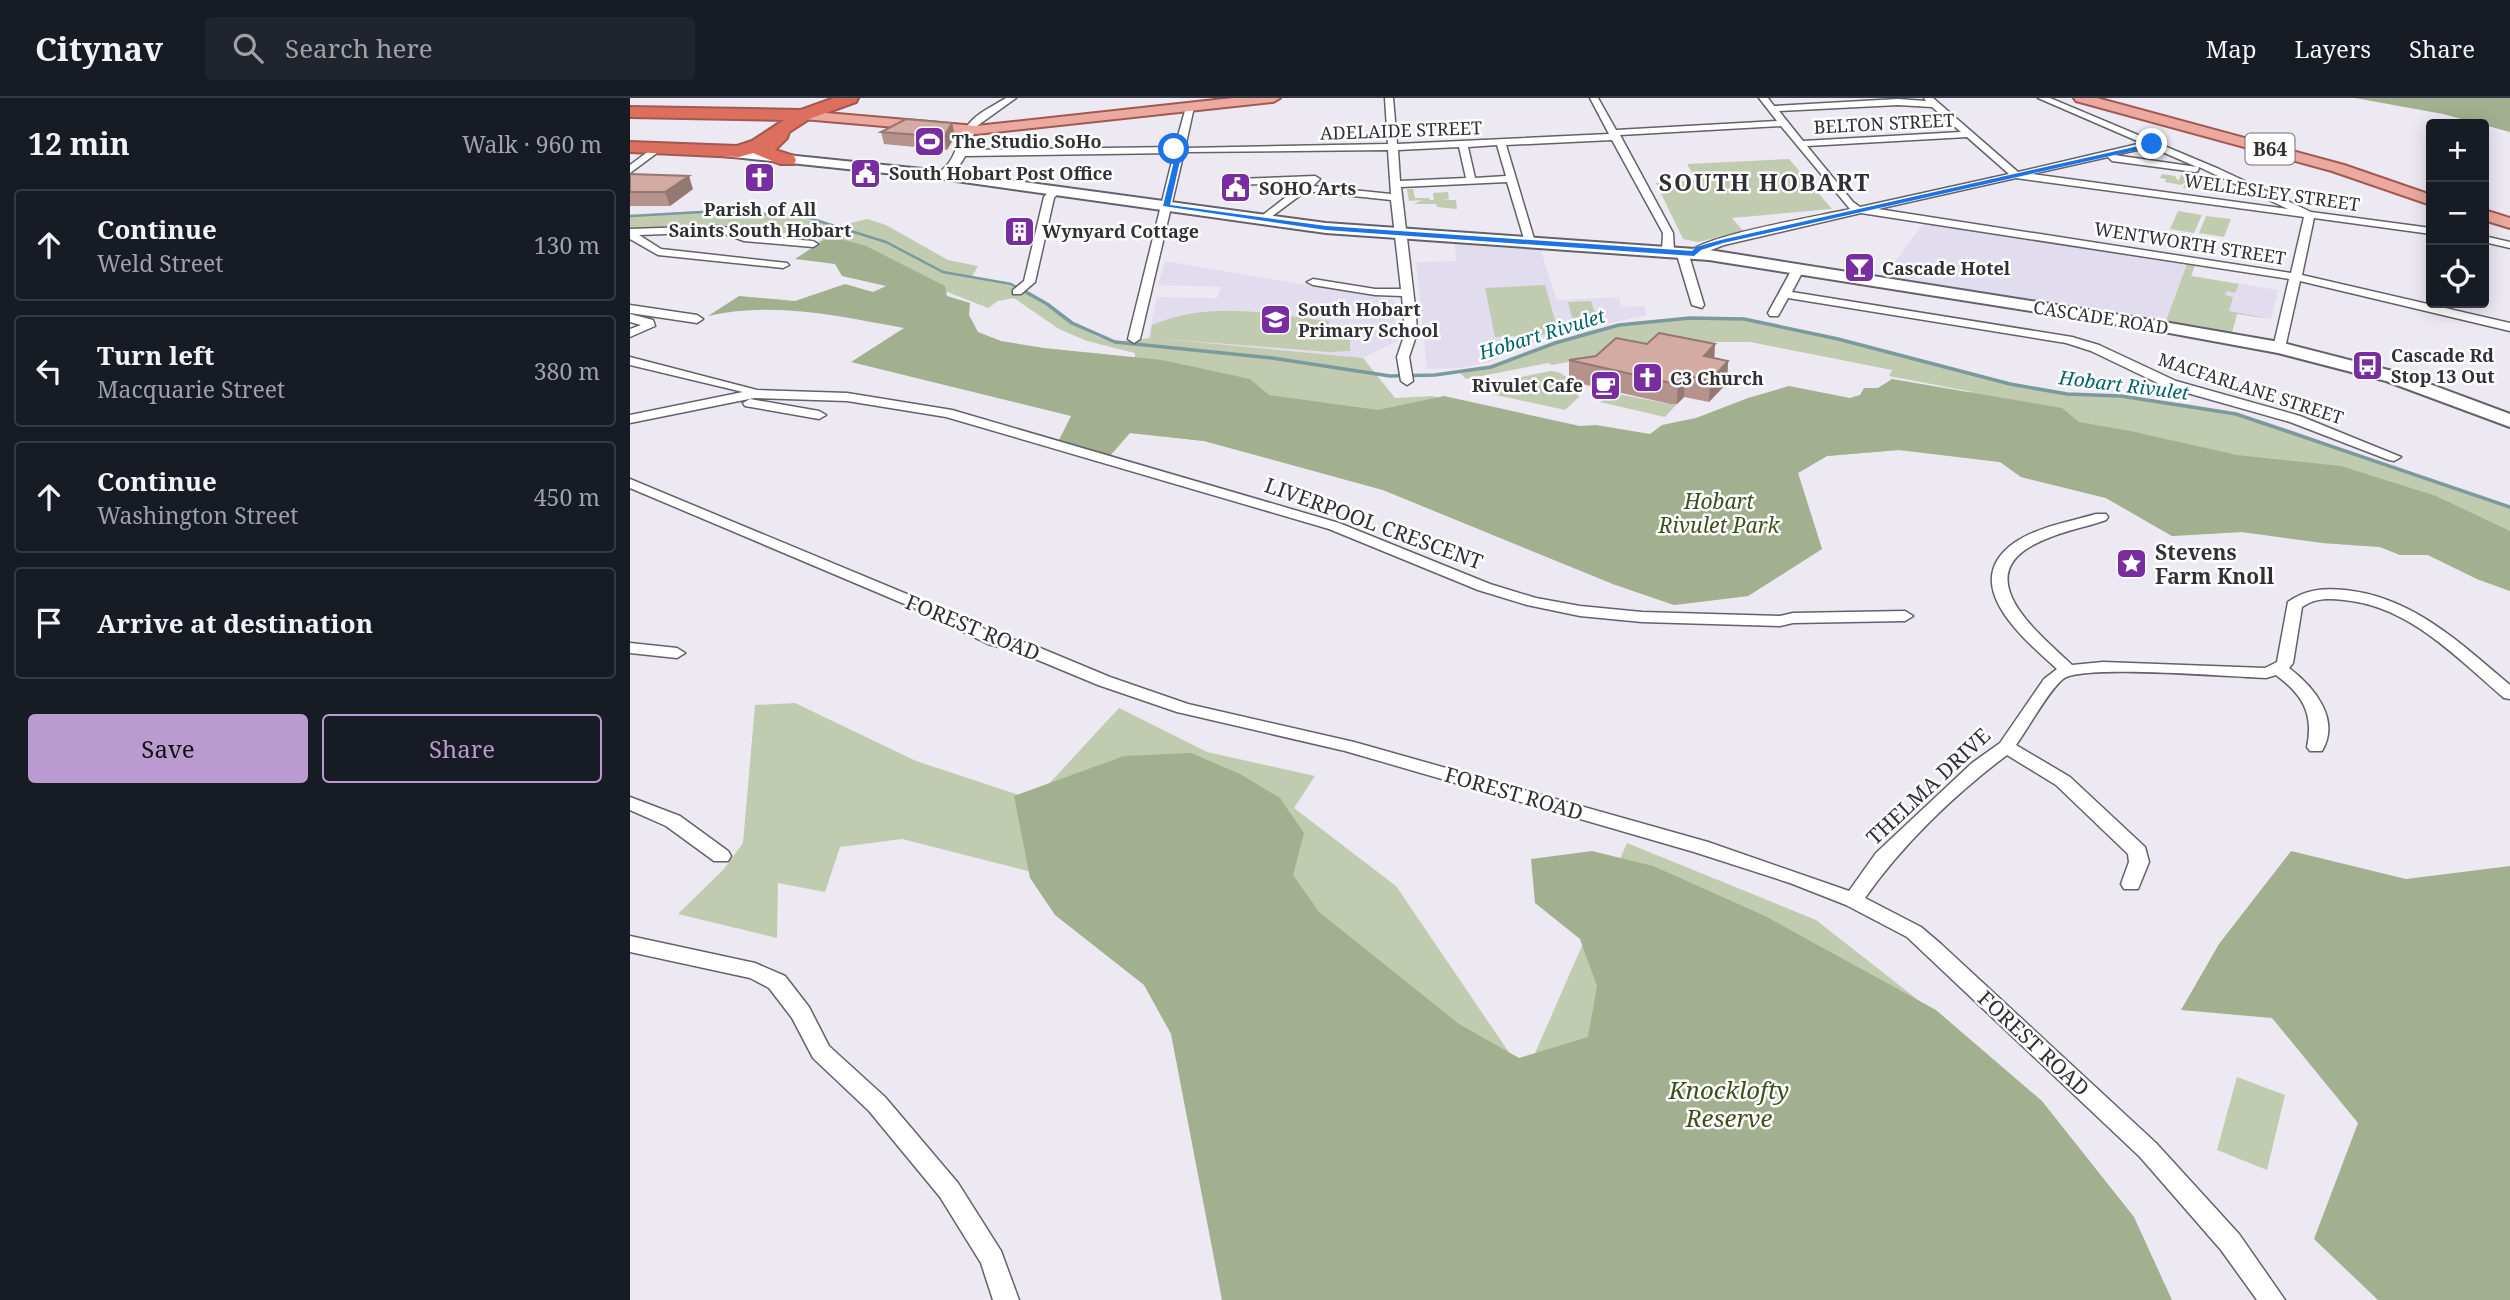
<!DOCTYPE html>
<html lang="en">
<head>
<meta charset="utf-8">
<style>
	:root { --surface:#171b24; --page:#20242c; --text:#f1f3f6; --muted:#9ea1a6; --line:#363941; --accent:#bb9acf }
	body { margin:0; font-family:"Noto Serif",serif; background:var(--page); color:var(--text) }
	.controls { position:absolute; right:21px; top:21px; display:grid; overflow:hidden; border-radius:7px; box-shadow:0 4px 18px #0003 }
	.controls button { width:63px; height:63px; display:grid; place-items:center; padding:0; border:0; border-bottom:2px solid var(--line); background:var(--surface); color:var(--text); font:35px sans-serif }
	.stop { position:absolute; width:21px; height:21px; margin:-16px; border:5px solid #1a73e8; border-radius:50%; background:#fff }
	.stop.end { background:#1a73e8; border-color:#fff; box-shadow:0 2px 7px #0008 }
	.list { margin:0; padding:0; list-style:none }
	h2 { display:flex; justify-content:space-between; align-items:center; height:91px; margin:0; padding:0 28px; font-size:30px }
	h2 small { font-size:23px; font-weight:400; color:var(--muted) }
	.list li { display:grid; grid-template-columns:46px 1fr auto; gap:21px; align-items:center; box-sizing:border-box; height:112px; margin:0 14px 14px; padding:0 14px; border:2px solid var(--line); border-radius:7px }
	.list b { display:block; font-size:26px; white-space:nowrap }
	.list p { margin:0; font-size:23px; white-space:nowrap; color:var(--muted) }
	.list em { font-size:23px; font-style:normal; color:var(--muted) }
	.actions { display:flex; gap:14px; padding:21px 28px }
	.actions a { flex:1; padding:16px 0; border:2px solid var(--accent); border-radius:7px; text-align:center; font-size:24px; color:var(--accent) }
	.actions .main { background:var(--accent); color:#111 }
	.icon { flex:none; width:38px; height:38px; fill:none; stroke:currentColor; stroke-width:2; stroke-linecap:round; stroke-linejoin:round }
	.map { position:relative; flex:none; width:1880px; height:1202px; overflow:hidden }
	header { display:flex; align-items:center; gap:42px; box-sizing:border-box; height:98px; padding:0 35px; background:var(--surface); border-bottom:2px solid var(--line) }
	header strong { font-size:33px }
	nav { display:flex; gap:38px; margin-inline-start:auto; font-size:24px }
	.search { width:490px; height:63px; background:var(--page); display:flex; align-items:center; gap:18px; box-sizing:border-box; padding:0 24px; border-radius:7px; color:var(--muted); font-size:26px }
	main { display:flex }
	aside { flex:1; background:var(--surface) }
	.map>svg:first-child { display:block }
	.built { fill:#e2ddee }
	.green { fill:#c0cbaf }
	.forest { fill:#a3b08f }
	.lines { fill:none; stroke-linecap:round; stroke-linejoin:round }
	.stream-far1 { stroke:#7a9a9e; stroke-width:2.5 }
	.stream { stroke:#7a9a9e; stroke-width:3.5 }
	.street-casing { stroke:#636169; stroke-width:3 }
	.secondary-casing { stroke:#636169; stroke-width:4 }
	.primary-casing { stroke:#a15950; stroke-width:4 }
	.highway-casing { stroke:#a15950; stroke-width:4 }
	.street { fill:#fff; fill-rule:evenodd }
	.secondary { fill:#fff; fill-rule:evenodd }
	.primary { fill:#eba99f; fill-rule:evenodd }
	.highway { fill:#dd6f5f; fill-rule:evenodd }
	.wall { fill:#b5938c }
	.shaded-wall { fill:#947872 }
	.building { fill:#d3aba3; stroke:#947872; stroke-width:2 }
	.route { fill:#1a73e8 }
	.labels { text-anchor:middle; dominant-baseline:central; stroke-width:5; stroke-linejoin:round; paint-order:stroke }
	.far-street-label { font-size:18px; fill:#313034; stroke:#fff }
	.far-poi-label { font-size:18px; font-weight:bold; fill:#313034; stroke:#fff; text-anchor:start }
	.shield { fill:#fff; stroke:#6f6e71; stroke-width:2 }
	.shield-label { font-size:19px; font-weight:bold; fill:#313034 }
	.far-water-label { font-size:19px; font-style:italic; fill:#00636c; stroke:#fff }
	.park-label { font-size:21px; font-style:italic; fill:#3e4f1b; stroke:#fff }
	.street-label { font-size:21px; fill:#313034; stroke:#fff }
	.poi-label { font-size:21px; font-weight:bold; fill:#313034; stroke:#fff; text-anchor:start }
	.far-district-label { font-size:23px; font-weight:bold; letter-spacing:2px; fill:#313034; stroke:#fff }
	.near-park-label { font-size:24px; font-style:italic; fill:#3e4f1b; stroke:#fff }
</style>
</head>
<body>
<header>
<strong>Citynav</strong>
<div class="search"><svg class="icon" aria-label="search" viewBox="0 0 24 24"><circle cx="10" cy="10" r="6"/><path d="M15 15l6 6"/></svg>Search here</div>
<nav><a>Map</a><a>Layers</a><a>Share</a></nav>
</header>
<main>
<aside>
<h2>12 min<small>Walk · 960 m</small></h2>
<ul class="list">
<li><svg class="icon" aria-label="ahead" viewBox="0 0 24 24"><path d="M12 20V5M6 11l6-6 6 6"/></svg><div><b>Continue</b><p>Weld Street</p></div><em>130 m</em></li>
<li><svg class="icon" aria-label="left" viewBox="0 0 24 24"><path d="M17 20v-9H6M10 6l-5 5 5 5"/></svg><div><b>Turn left</b><p>Macquarie Street</p></div><em>380 m</em></li>
<li><svg class="icon" aria-label="ahead" viewBox="0 0 24 24"><path d="M12 20V5M6 11l6-6 6 6"/></svg><div><b>Continue</b><p>Washington Street</p></div><em>450 m</em></li>
<li><svg class="icon" aria-label="arrive" viewBox="0 0 24 24"><path d="M6 21V4h12l-3 4 3 4H6"/></svg><div><b>Arrive at destination</b></div></li>
</ul>
<div class="actions"><a class="main">Save</a><a>Share</a></div>
</aside>
<div class="map">
<svg width="1880" height="1202" viewBox="0 0 1880 1202">
	<rect width="100%" height="100%" fill="#ece9f3"/>
	<path class="built" d="M1294,125L1565,167L1561,178L1648,192L1641,221L1607,216L1602,235L1254,178Z
		M824,145L910,150L927,202L989,199L991,209L1014,208L1016,217L937,235L894,248L860,264L831,270L797,271L786,164L827,163Z
		M535,163L765,202L769,242L733,260L518,240L527,199L587,200L591,189L528,187Z"/>
	<path class="green" d="M1159,61L1202,111L1102,120L1113,133L1068,144L1053,141L1026,85L1066,82L1057,66Z
		M1532,76L1545,78L1548,83L1551,77L1568,78L1577,83L1566,86L1583,83L1596,90L1611,92L1609,95L1591,92L1590,88L1588,93L1573,91V86L1570,92L1553,90L1556,84L1551,87L1535,84L1536,81L1530,80Z
		M777,91H783L785,100H799L800,102H804L803,95L818,94L819,101L812,102H826L827,111L807,109L806,106H784L792,102L779,103Z
		M64,113L156,117L209,128L237,121L256,127L318,162L348,168L341,180L386,188L442,225L468,239L484,244L520,240L522,227C582,202 636,216 699,223V235L720,234V253L699,254L522,240L733,260L765,300L802,298L944,330L1035,344L1123,308L1343,294L1259,278L1262,272L1120,244H1046L922,267L918,265L836,281L830,275C875,267 915,246 959,233C992,224 1029,221 1062,220C1169,218 1272,262 1375,285C1446,301 1520,297 1591,312C1647,324 1702,348 1756,368C1797,383 1839,394 1880,409V493L1847,481L1798,457H1770L1750,449L1693,445L1612,434L1542,438L1476,400L1391,379L1370,364L1269,352L1197,358L1168,375L1192,451L1118,498L1044,507L983,486L753,392L574,343L500,335L505,255L457,243L429,231L384,200L368,203L358,210L259,171L234,154L189,144L195,138L125,133L95,127L0,130V118Z
		M1548,113L1572,117L1564,135L1540,131Z
		M1576,118L1601,121L1594,139L1569,135Z
		M1557,166L1565,167L1561,178L1609,186L1605,195L1597,193L1595,197L1603,199L1599,213L1641,221L1607,216L1602,235L1536,223Z
		M915,187L929,236L865,239L855,190Z
		M961,203L967,222L943,223L938,204Z
		M921,273C934,273 946,286 949,299L935,312L843,292L840,289Z
		M983,295L1039,306H1047L1035,319L970,304Z
		M165,605L286,663L404,702L489,610L577,654L685,678L664,710L766,788L895,978L997,745L1186,822L1320,927L977,1202L692,848L272,741L210,749L195,794L148,785L147,840L48,816L94,771L113,745L125,607Z
		M1607,979L1655,997L1637,1072L1587,1052Z"/>
	<path class="forest" d="M1725,0H1880V34L1813,16Z
		M200,138L236,148L315,188L317,198L340,205L339,217L348,234L371,243L414,250L532,262L620,281L639,297L748,312L814,298L950,328L966,327L1020,336L1032,327L1066,320L1118,300L1159,288L1220,300L1230,297L1234,290H1248L1262,281L1432,310L1449,324L1500,333L1607,357L1711,368L1806,398L1880,433V493L1847,481L1798,457H1770L1750,449L1693,445L1612,434L1542,438L1476,400L1391,379L1370,364L1269,352L1197,358L1168,375L1192,451L1118,498L1044,507L983,486L753,392L574,343L500,335L480,358L429,342L441,318L221,264L274,230C208,218 145,203 78,218L109,198L165,203L215,186L243,194L256,188L212,178L205,166L165,161Z
		M561,655L610,676L650,700L674,735L663,777L689,814L829,926L889,960L958,939L967,888L950,841L905,805L901,761L962,753L1023,768L1135,818L1306,912L1412,1003L1504,1119L1542,1202H592L541,936L514,887L425,817L400,780L384,698L494,658Z
		M1661,753L1776,781L1880,768V1202H1748L1684,1141L1728,1025L1642,920L1551,912L1589,846Z"/>
	<g class="lines">
		<path class="stream-far1" d="M0,118L90,113L176,119L256,144L313,174L381,186L392,192"/>
		<path class="stream" d="M389,190L417,206L442,225L485,244L642,260L760,278L805,277L861,269L925,245L989,227L1060,220L1114,221L1208,241L1380,286L1437,296L1491,298L1606,316L1880,409"/>
		<defs>
			<path id="street" d="M376,0H386L347,28L337,52L545,49L556,9L560,6L564,9L555,50L758,46L755,0H763L767,46L979,36L960,0H968L986,32L1147,23L1129,0H1138L1144,8L1268,1L1296,3L1294,0H1303L1388,74L1512,45L1408,0H1420L1589,71L1681,114L1801,130V136L1684,120L1672,177L1880,225V233L1670,183L1655,250L1649,254L1643,250L1659,181L1231,115L1094,147L1068,157H1060L1058,155C1075,137 1190,118 1220,111L1151,28L990,37L1043,135L1044,153L1038,156L1032,153L1033,135L982,42L876,47L905,144L900,147L895,144L877,84L771,89L786,217L787,235L779,259L783,283L777,287L771,283L767,259L775,235L772,198L745,197L683,187L677,184L683,181L745,191H771L761,102L676,93L633,125L628,122L629,120L675,84L606,87L601,84L606,81L685,78L690,81L683,88L761,96L758,52L554,54L510,241L504,245L498,241L544,55L335,58C330,68 321,80 308,79V75C328,62 325,43 338,27C347,15 363,8 376,0ZM1268,7L1302,9L1331,34L1173,43L1149,13ZM1337,39L1379,76L1230,109L1223,104L1177,48ZM867,47L876,78L845,80L838,49ZM829,49L836,80L770,83L768,52ZM1521,49L1567,69L1484,57ZM1478,59L1482,63L1565,74L1568,73L1569,69L1658,111L1402,76ZM1386,80L1674,119L1661,175L1248,111Z
				M27,47L35,49L0,75V67Z
				M422,90L431,92L424,100L405,184L391,196H383V192L394,183L414,99Z
				M89,128L105,131L116,137L183,143L188,146L183,149L114,143L89,134L9,137L31,151L157,165L159,167L153,170L28,157L0,141V131Z
				M1854,138L1880,144V150L1854,144Z
				M1052,151L1058,154L1074,207L1072,210L1062,207L1046,154Z
				M1168,168L1174,171L1162,194L1442,239L1469,247L1546,283L1670,318L1771,359L1764,363L1759,362L1660,324L1536,289L1461,253L1436,245L1158,200L1148,218H1140L1138,215L1162,171Z
				M0,207L67,217L73,221L67,225L0,215Z
				M0,216L23,222L25,228L0,239V231L11,227L0,224Z
				M0,259L127,292L217,295L322,312L709,425L860,486L906,500L950,508L1012,514L1150,518L1163,515L1275,513L1283,518L1275,523L1163,525L1150,528L1012,524L950,518L897,507L848,492L699,431L316,319L217,303L124,300L0,325V317L113,294L0,267Z
				M120,301L189,313L196,317L189,321L115,308L113,305Z
				M0,381L296,504L370,538L403,547L480,579L558,606L724,644L1078,744L1219,793L1246,755L1342,665L1370,645L1414,581L1427,571C1394,541 1327,486 1384,445C1407,429 1439,424 1466,416H1476L1478,419L1476,422C1450,431 1418,436 1395,452C1345,487 1415,541 1442,567L1473,564L1635,570L1647,564L1658,504C1675,491 1695,490 1715,492C1783,499 1830,545 1880,587V601L1874,600C1826,559 1779,508 1714,502C1698,500 1685,500 1672,509L1663,565L1659,570C1684,589 1711,621 1692,653H1680L1677,649C1684,616 1673,597 1646,577L1636,580C1603,579 1452,566 1433,581C1418,593 1398,631 1386,647L1440,679L1515,749L1519,764L1508,791H1494L1491,786L1499,764L1498,756L1426,687L1377,657C1325,696 1272,747 1235,800L1291,829L1311,846L1526,1045L1609,1136L1655,1202H1627L1591,1152L1510,1059L1277,839L1216,807L1160,785L1064,754L715,653L547,614L468,587L391,555L358,546L284,510L0,390Z
				M0,545L47,550L55,555L47,560L0,555Z
				M0,699L50,718L98,753L101,758L98,763H84L36,728L0,712Z
				M0,838L125,865L155,878L179,909L199,948L255,999L328,1085L371,1153L389,1202H363L351,1165L310,1099L239,1013L183,960L162,920L139,890L120,880L0,854Z"/>
			<path id="secondary" d="M89,50L312,73L696,125L1079,152L1534,224L1649,244L1770,275L1880,316V329L1756,283L1648,255L1534,234L1079,162L696,135L312,81L84,57L82,54L84,51Z"/>
			<path id="primary" d="M603,0H650L643,4L346,36L173,21L166,17L173,13L346,28Z
				M1444,0H1467L1714,67L1801,97V107L1702,73L1446,3Z
				M1854,112L1880,120V130L1854,122Z"/>
			<path id="highway" d="M204,0H228L226,4L179,21L159,34L157,40L145,52L164,58L166,62L164,66H150L123,55L109,59L0,54V44L107,48L122,43L154,22L0,19V9L171,12Z"/>
		</defs>
		<use href="#street" class="street-casing"/>
		<use href="#secondary" class="secondary-casing"/>
		<use href="#primary" class="primary-casing"/>
		<use href="#highway" class="highway-casing"/>
		<use href="#street" class="street"/>
		<use href="#secondary" class="secondary"/>
		<use href="#primary" class="primary"/>
		<use href="#highway" class="highway"/>
	</g>
	<path class="wall" d="M322,25L325,38L317,52L254,46L251,34Z
		M0,76L63,91L40,108H0Z
		M966,258L1085,261L1098,263L1097,285L1079,304L1054,299L1047,306H1040L939,283V262Z"/>
	<path class="shaded-wall" d="M322,25L325,38L317,52L314,39Z
		M59,78L63,91L40,108L35,94Z
		M1085,246L1084,268L1074,258Z
		M1098,263L1097,285L1079,304L1080,283Z
		M1055,277L1054,299L1047,306L1048,284Z"/>
	<path class="building" d="M276,21L322,25L314,39L251,34Z
		M0,76L59,78L35,94H0Z
		M1029,235L1085,246L1074,258L1098,263L1080,283L1055,277L1048,284L1041,285L939,262L966,258L986,240L1017,246Z"/>
	<path class="route" d="M1522,45L1525,48L1093,145L1071,152L1064,158L696,132L533,108L546,55L541,51L544,50L552,54L540,107L696,128L1062,153L1066,149L1091,142Z"/>
	<defs>
		<symbol id="stadium-square" viewBox="-11 -11 22 22"><rect x="-9" y="-9" width="18" height="18" rx="4" fill="#782ea0" stroke="#fff"/><path d="M0-5a6.5 5 0 1 0 0 10a6.5 5 0 1 0 0-10ZM-3.5-1.8h7v3.6h-7Z" fill="#fff"/></symbol>
		<symbol id="civic-square" viewBox="-11 -11 22 22"><rect x="-9" y="-9" width="18" height="18" rx="4" fill="#782ea0" stroke="#fff"/><path d="M-.6-6.5H3V-4.5H.6V-3L4-1V1h2V6H-6V1h2V-1L-.6-3ZM-1.2 2.5V6h2.4V2.5Z" fill="#fff"/></symbol>
		<symbol id="church-square" viewBox="-11 -11 22 22"><rect x="-9" y="-9" width="18" height="18" rx="4" fill="#782ea0" stroke="#fff"/><path d="M-1.2-6h2.4v3.5h3.3v2.4h-3.3V6h-2.4V-.1h-3.3v-2.4h3.3Z" fill="#fff"/></symbol>
		<symbol id="building-square" viewBox="-11 -11 22 22"><rect x="-9" y="-9" width="18" height="18" rx="4" fill="#782ea0" stroke="#fff"/><path d="M-4-6H4V6H1V3H-1V6H-4ZM-2.5-4.3h1.7v1.8h-1.7ZM.8-4.3h1.7v1.8H.8ZM-2.5-1h1.7V.8h-1.7ZM.8-1h1.7V.8H.8Z" fill="#fff"/></symbol>
		<symbol id="bar-square" viewBox="-11 -11 22 22"><rect x="-9" y="-9" width="18" height="18" rx="4" fill="#782ea0" stroke="#fff"/><path d="M-6-5H6L.8 .8V4.5H3.5V6h-7V4.5H-.8V.8Z" fill="#fff"/></symbol>
		<symbol id="school-square" viewBox="-11 -11 22 22"><rect x="-9" y="-9" width="18" height="18" rx="4" fill="#782ea0" stroke="#fff"/><path d="M0-5L7-2L0 1L-7-2ZM-4 1L0 2.5L4 1V4Q0 6-4 4Z" fill="#fff"/></symbol>
		<symbol id="bus-square" viewBox="-11 -11 22 22"><rect x="-9" y="-9" width="18" height="18" rx="4" fill="#782ea0" stroke="#fff"/><path d="M-5-6H5V4H4V6H2V4H-2V6H-4V4H-5ZM-3.5-4V0h7V-4ZM-3.5 1.2v1.5H-2V1.2ZM2 1.2v1.5H3.5V1.2Z" fill="#fff"/></symbol>
		<symbol id="cafe-square" viewBox="-11 -11 22 22"><rect x="-9" y="-9" width="18" height="18" rx="4" fill="#782ea0" stroke="#fff"/><path d="M-5.5-4.5H6V0H3Q3 3.5 0 3.5H-2.5Q-5.5 3.5-5.5 0ZM3-3.2v2h1.7v-2ZM-6 4.5H4V6H-6Z" fill="#fff"/></symbol>
		<symbol id="sight-square" viewBox="-11 -11 22 22"><rect x="-9" y="-9" width="18" height="18" rx="4" fill="#782ea0" stroke="#fff"/><path d="M0-6L1.8-2.2L6-1.7L2.9 1.2L3.7 5.4L0 3.3L-3.7 5.4L-2.9 1.2L-6-1.7L-1.8-2.2Z" fill="#fff"/></symbol>
	</defs>
	<g fill-rule="evenodd">
		<use href="#stadium-square" x="282" y="26" width="35" height="35"/>
		<use href="#civic-square" x="218" y="58" width="35" height="35"/>
		<use href="#church-square" x="112" y="62" width="35" height="35"/>
		<use href="#civic-square" x="588" y="72" width="35" height="35"/>
		<use href="#building-square" x="372" y="116" width="35" height="35"/>
		<use href="#bar-square" x="1212" y="152" width="35" height="35"/>
		<use href="#school-square" x="628" y="204" width="35" height="35"/>
		<use href="#bus-square" x="1720" y="250" width="35" height="35"/>
		<use href="#church-square" x="1000" y="262" width="35" height="35"/>
		<use href="#cafe-square" x="958" y="270" width="35" height="35"/>
		<use href="#sight-square" x="1484" y="448" width="35" height="35"/>
	</g>
	<g class="labels">
		<g class="far-street-label">
			<text transform="translate(1254 25) rotate(-3)">BELTON STREET</text>
			<text transform="translate(771 32) rotate(-2)">ADELAIDE STREET</text>
			<text transform="translate(1642 94) rotate(8)">WELLESLEY STREET</text>
			<text transform="translate(1560 145) rotate(9)">WENTWORTH STREET</text>
			<text transform="translate(1471 219) rotate(9)">CASCADE ROAD</text>
			<text transform="translate(1621 290) rotate(18)">MACFARLANE STREET</text>
		</g>
		<g class="far-poi-label">
			<text x="322" y="43">The Studio SoHo</text>
			<text x="259" y="75">South Hobart Post Office</text>
			<text x="629" y="90">SOHO Arts</text>
			<text x="130" y="111" text-anchor="middle">Parish of All<tspan x="130" dy="21">Saints South Hobart</tspan></text>
			<text x="412" y="133">Wynyard Cottage</text>
			<text x="1252" y="170">Cascade Hotel</text>
			<text x="668" y="211">South Hobart<tspan x="668" dy="21">Primary School</tspan></text>
			<text x="1761" y="257">Cascade Rd<tspan x="1761" dy="21">Stop 13 Out</tspan></text>
			<text x="1040" y="280">C3 Church</text>
			<text x="953" y="287" text-anchor="end">Rivulet Cafe</text>
		</g>
		<rect class="shield" x="1615.5" y="35.5" width="49" height="31" rx="5"/>
		<g class="shield-label">
			<text x="1640" y="51">B64</text>
		</g>
		<g class="far-water-label">
			<text transform="translate(912 236) rotate(-17)">Hobart Rivulet</text>
			<text transform="translate(1494 287) rotate(7)">Hobart Rivulet</text>
		</g>
		<g class="park-label">
			<text x="1089" y="403">Hobart<tspan x="1089" dy="24">Rivulet Park</tspan></text>
		</g>
		<g class="street-label">
			<text transform="translate(744 425) rotate(20)">LIVERPOOL CRESCENT</text>
			<text transform="translate(343 529) rotate(22)">FOREST ROAD</text>
			<text transform="translate(1298 688) rotate(-43)">THELMA DRIVE</text>
			<text transform="translate(884 695) rotate(16)">FOREST ROAD</text>
			<text transform="translate(1404 945) rotate(43)">FOREST ROAD</text>
		</g>
		<g class="poi-label">
			<text x="1525" y="454">Stevens<tspan x="1525" dy="24">Farm Knoll</tspan></text>
		</g>
		<g class="far-district-label">
			<text x="1135" y="84">SOUTH HOBART</text>
		</g>
		<g class="near-park-label">
			<text x="1099" y="991">Knocklofty<tspan x="1099" dy="28">Reserve</tspan></text>
		</g>
	</g>
</svg>
<div class="controls">
<button>+</button>
<button>−</button>
<button><svg class="icon" aria-label="locate" viewBox="0 0 24 24"><circle cx="12" cy="12" r="6"/><path d="M12 2v4M12 18v4M2 12h4M18 12h4"/></svg></button>
</div>
<div class="stop" style="left:544px;top:51px"></div>
<div class="stop end" style="left:1522px;top:46px"></div>
</div>
</main>
</body>
</html>
